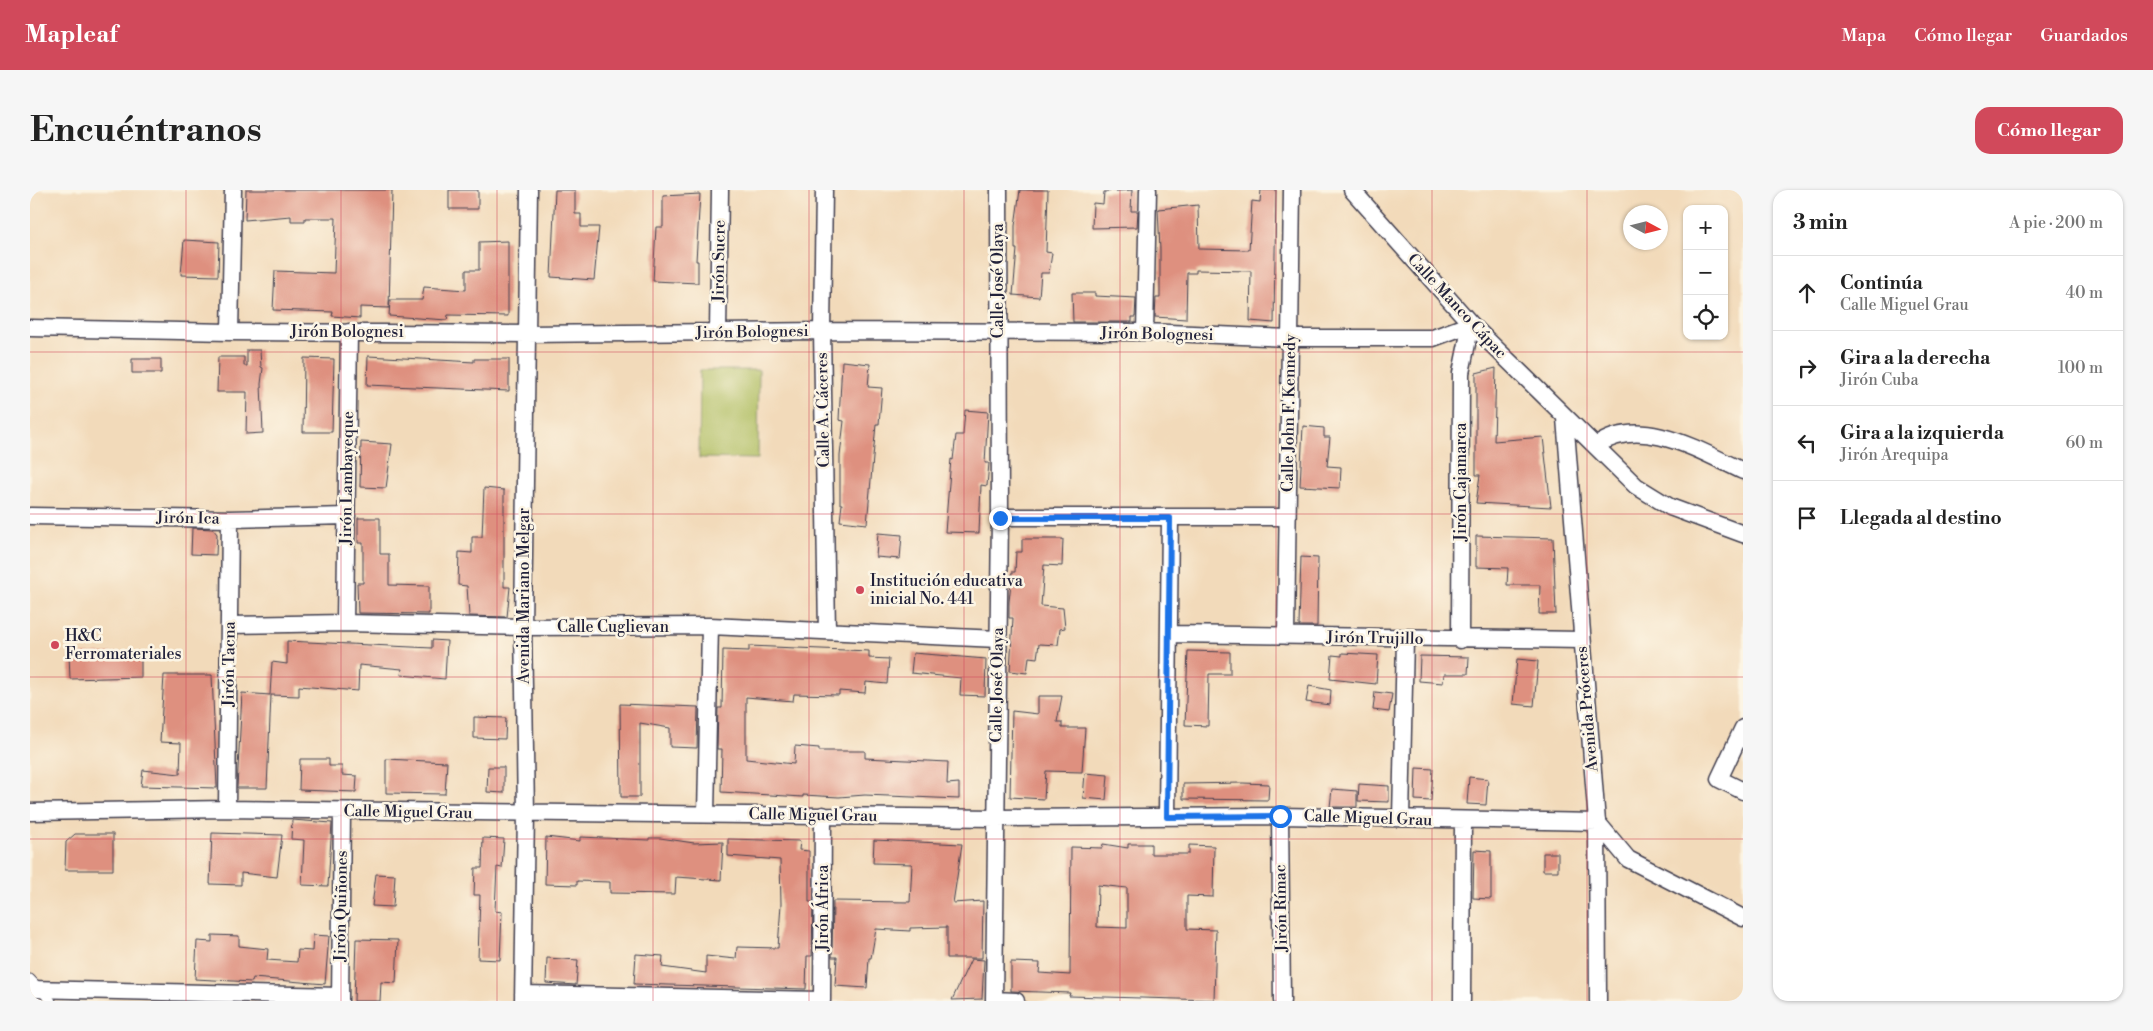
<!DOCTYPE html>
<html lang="es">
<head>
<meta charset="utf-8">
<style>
	:root { --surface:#fff; --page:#f6f6f6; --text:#222; --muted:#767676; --line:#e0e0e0; --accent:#d1495b }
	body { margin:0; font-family:"Libre Bodoni",serif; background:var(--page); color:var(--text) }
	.controls { position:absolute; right:15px; top:15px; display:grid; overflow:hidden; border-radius:10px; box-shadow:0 1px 4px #0004 }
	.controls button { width:45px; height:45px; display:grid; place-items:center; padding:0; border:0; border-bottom:1px solid var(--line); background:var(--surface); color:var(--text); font:25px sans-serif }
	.compass { position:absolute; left:1593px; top:15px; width:45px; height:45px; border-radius:50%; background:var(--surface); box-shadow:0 1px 4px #0004; rotate:97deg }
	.stop { position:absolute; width:15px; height:15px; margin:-11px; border:4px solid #1a73e8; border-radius:50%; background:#fff }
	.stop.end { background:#1a73e8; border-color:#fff; box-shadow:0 1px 5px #0008 }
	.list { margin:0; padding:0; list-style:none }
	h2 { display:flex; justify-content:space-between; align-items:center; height:65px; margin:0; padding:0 20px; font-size:21px }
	h2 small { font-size:16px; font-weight:400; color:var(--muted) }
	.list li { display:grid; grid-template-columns:32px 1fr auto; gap:15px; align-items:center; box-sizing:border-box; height:75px; padding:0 20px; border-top:1px solid var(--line) }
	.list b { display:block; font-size:19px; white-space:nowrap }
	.list p { margin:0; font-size:16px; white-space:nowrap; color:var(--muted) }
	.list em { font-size:16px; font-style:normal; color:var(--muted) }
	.icon { flex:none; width:28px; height:28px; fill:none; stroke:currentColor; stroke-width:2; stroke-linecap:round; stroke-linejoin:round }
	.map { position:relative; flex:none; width:1713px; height:811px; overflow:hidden; border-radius:15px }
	header { display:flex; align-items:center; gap:30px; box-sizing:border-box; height:70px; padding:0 25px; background:var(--accent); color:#fff }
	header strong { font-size:24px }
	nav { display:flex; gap:28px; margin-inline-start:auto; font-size:18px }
	.intro { display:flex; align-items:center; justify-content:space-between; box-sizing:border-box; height:120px; padding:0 30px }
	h1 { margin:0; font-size:35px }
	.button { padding:12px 22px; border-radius:15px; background:var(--accent); color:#fff; font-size:18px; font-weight:700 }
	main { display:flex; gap:30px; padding:0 30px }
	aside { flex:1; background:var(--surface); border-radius:15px; box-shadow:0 1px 4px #0004 }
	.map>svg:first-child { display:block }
	.green { fill:#afbd60; stroke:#68704e }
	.building { fill:#de907f; fill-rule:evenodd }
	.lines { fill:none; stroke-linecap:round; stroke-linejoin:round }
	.lane-casing { stroke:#413e4e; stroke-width:11 }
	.street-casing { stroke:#413e4e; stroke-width:19 }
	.lane { stroke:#fff; stroke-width:9 }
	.street { stroke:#fff; stroke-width:16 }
	.route { stroke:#1a73e8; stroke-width:6 }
	.grid { fill:none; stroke:#d1495b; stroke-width:1; stroke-opacity:0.55 }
	.poi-dot { fill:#d1495b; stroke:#fcf5e5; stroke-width:2 }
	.labels { text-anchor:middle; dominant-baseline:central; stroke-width:5; stroke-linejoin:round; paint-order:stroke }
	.street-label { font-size:16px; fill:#22223b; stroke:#fcf5e5 }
	.poi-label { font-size:16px; fill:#22223b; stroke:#fcf5e5; text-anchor:start }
</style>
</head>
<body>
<header>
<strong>Mapleaf</strong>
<nav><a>Mapa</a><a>Cómo llegar</a><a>Guardados</a></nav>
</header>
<div class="intro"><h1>Encuéntranos</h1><a class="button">Cómo llegar</a></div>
<main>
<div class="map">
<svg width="1713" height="811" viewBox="0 0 1713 811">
	<rect width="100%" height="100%" fill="#fcf5e5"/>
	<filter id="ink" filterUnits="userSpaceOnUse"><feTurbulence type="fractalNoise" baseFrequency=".02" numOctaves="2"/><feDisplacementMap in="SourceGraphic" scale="10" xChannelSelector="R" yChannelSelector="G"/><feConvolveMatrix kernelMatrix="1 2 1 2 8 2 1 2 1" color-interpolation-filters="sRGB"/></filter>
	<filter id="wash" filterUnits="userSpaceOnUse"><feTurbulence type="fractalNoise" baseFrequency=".0096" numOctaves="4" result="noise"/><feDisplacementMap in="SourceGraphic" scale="20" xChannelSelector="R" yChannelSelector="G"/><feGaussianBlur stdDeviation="1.12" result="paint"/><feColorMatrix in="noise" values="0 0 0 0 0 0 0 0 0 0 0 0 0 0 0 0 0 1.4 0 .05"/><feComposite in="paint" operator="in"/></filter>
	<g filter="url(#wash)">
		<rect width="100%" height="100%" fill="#f2daba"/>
		<path class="green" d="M670,180H729L728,269L669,268Z"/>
		<g id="blocks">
			<path class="building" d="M216,0H362L359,118L330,117V128L302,126L303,122L243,120L245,81L304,83L306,28H275V31H261V26L215,30Z
				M419,0H448V19H419Z
				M525,0H545V24H551V37H569L564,90L521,87Z
				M990,0H1018L1016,62L1022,63L1019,83H1011L1009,107L983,105L987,59H985V36Z
				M1102,0L1101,21H1108L1107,37L1062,38L1063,13L1073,14L1074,2Z
				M1231,0H1246L1244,133L1220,131L1221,81L1166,80V83H1157L1156,129L1125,127L1126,108H1130V60L1128,19L1168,15L1169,59L1219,60L1222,11L1230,12Z
				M670,4L666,71H668V93L623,91L626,37H633V6Z
				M154,50L189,52L188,86L151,85Z
				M478,51V126L418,125L417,130L359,126L360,110H392L394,97L436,100V80H449V52Z
				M1042,103H1065V106L1106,108L1105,127H1102V132H1043Z
				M217,160H230L231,177L233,178L231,194L233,243L216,244L217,202H187L188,167H214V176H217Z
				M338,166L444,172V169H479V201L337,195Z
				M274,168L304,169L302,242H273Z
				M102,169H131V183H102Z
				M812,171L840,174L838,197L852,198L849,234H846L837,334L810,331L812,314H810V266L814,231L809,230Z
				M1466,178L1464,251L1513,247L1521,317L1446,313L1450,285H1446V183Z
				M935,220L958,222L955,273H959L957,296L951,295L949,343L915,342L921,269L923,270L926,245H933Z
				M1273,236L1294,238V247H1300L1297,276L1311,277L1310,298L1270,296Z
				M331,252L362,254L356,298L330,297Z
				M454,298L474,300V397H480L477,427L439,426L437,396L428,395L429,362L442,363V347H452Z
				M328,328H350V364H359V395L399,396V424L328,423L327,393H333V353H328Z
				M162,338L183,339L187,344L186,365L161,364Z
				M848,343L872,345L870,369L846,367Z
				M1446,346L1523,348L1526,424H1509L1510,395H1477L1478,378L1446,377Z
				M992,349H1033L1032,376L1014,375L1011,416L1033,418L1035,438L1030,439L1028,455L1009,454L1007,468L999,467L997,483L980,481L983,428H979V412L982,382H985L986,362H992Z
				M1271,367L1288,368L1287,436H1269Z
				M402,450L417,451L415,489L371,485L372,479L329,475L328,501L269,496V506L241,505L237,598H207L212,503L240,505L242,472L257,474V451L402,458Z
				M719,456L839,461V468L859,469L857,494L836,492L835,503L809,501V505L764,504L763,511L716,507V569L764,574L765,556L789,558V561H835V568L918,572L917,594L929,593V609L835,605L809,607L773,605V607L691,602L692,559H687L688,518H692L693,460L719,461Z
				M1158,461L1200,462V484H1179L1178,536L1155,535Z
				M111,462V487L40,489L39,464Z
				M883,463L956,469L955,506L930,505L931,488L881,483Z
				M1312,463L1348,465L1346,494L1300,489L1302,465L1312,466Z
				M1390,466L1439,467L1438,484H1414L1413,493L1389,491Z
				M1487,469L1508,471L1504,516L1483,514Z
				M134,485H182L187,598L111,596L113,580L150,584L151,553L130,552Z
				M1279,496L1301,500L1300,515L1276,512Z
				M1345,502L1362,504L1359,522L1343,520Z
				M1008,506H1032L1027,532H1032V538H1055L1052,582L1016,581L1014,609L980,607L982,521L1008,524Z
				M590,514L668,517L667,558L640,557V538L610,533V607H591Z
				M444,527L476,528L475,549L444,548Z
				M270,569H299V576H312V585L327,586L326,602L269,600Z
				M356,569L417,572L415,604L356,603Z
				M458,577H474V603L457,602Z
				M1386,578L1403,579L1401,611L1385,610Z
				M1055,583L1078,585L1076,610L1053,608Z
				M1439,587L1458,589L1456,615L1437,614Z
				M1213,593L1239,594L1238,610L1153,609V594Z
				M1329,594L1359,596V612L1328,611Z
				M1302,599L1327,601V617H1300Z
				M262,630L302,633L298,696L272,695L274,650L261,649Z
				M182,643L252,645L247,687L211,683V695L180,694Z
				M45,644H83V680H35L36,652Z
				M516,647L550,651V647L619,650V648H630L664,653L693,652L691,690L646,687L645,704L580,703V692L547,691V695L515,694Z
				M453,648L474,649L472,678L467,677L465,721L472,722L470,770L448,769L450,705H444L445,678H452Z
				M698,649L770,651L769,660L779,661V712H783L782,766H777L776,799L604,794L606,764L633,766L632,777L676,783V766L706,769L707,757L748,758L751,714L750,670L698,666Z
				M844,650L932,654L923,713L953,711L952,768H917V737L880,738V741L846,739L841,768H839L837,798L805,796L807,767H802L803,711L880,712L882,674L843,673Z
				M1073,654L1098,658V654H1121V664H1159V655L1184,656L1183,707L1157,706V739L1186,740L1184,810L1039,806L1040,803L981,801V772L1010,773L1009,783L1040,785L1041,657L1072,658ZM1068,695L1097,698V738L1067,737Z
				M1444,660L1461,661V709L1443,708Z
				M1513,663H1528V681H1513Z
				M346,684L365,685L363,717L342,716Z
				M182,745L209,746V756L238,759L237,770L267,772L268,760L282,761L283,745L299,746L295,794L223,788L222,792L165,789L167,751L182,752Z
				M326,749L368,750L366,793L351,792L350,811H324Z
				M517,768L548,770L546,795L516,793Z
				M941,769L954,770L952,809L922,810Z"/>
		</g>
	</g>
	<g filter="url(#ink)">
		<use href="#blocks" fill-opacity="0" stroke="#413e4e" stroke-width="1"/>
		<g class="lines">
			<defs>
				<path id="lane" d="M0,789L21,811"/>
				<path id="street" d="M794,0L792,141L797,441
					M1322,0L1441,134L1606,296L1640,317L1713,344
					M0,138L200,142L497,144L792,141L1115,142L1260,148H1403L1441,134
					M200,142L203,0
					M688,142L690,0
					M1115,142L1118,0
					M1535,228L1567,632L1568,811
					M1566,256C1610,224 1670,261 1713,281
					M0,326L200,329L317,326
					M970,327H1257
					M315,433L319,142
					M199,435L315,433L493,437L680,436L968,449
					M1140,444L1551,450
					M1256,446L1262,0
					M1430,450L1431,183L1441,134
					M1713,538L1689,589L1713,601
					M197,619L200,329
					M0,622L197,619L966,628L1250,626L1567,632L1598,669L1713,728
					M676,624L680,436
					M1250,626L1252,811
					M1137,627L1140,327
					M1371,628L1375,449
					M0,799L310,806
					M493,804L792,810
					M964,810L986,811
					M310,811L312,621
					M493,811L496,623L493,437L499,0
					M792,811L793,625
					M964,811L970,327L969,0
					M1432,811L1433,631"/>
			</defs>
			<use href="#lane" class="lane-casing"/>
			<use href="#street" class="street-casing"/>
			<use href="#lane" class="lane"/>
			<use href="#street" class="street"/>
		</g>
	</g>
	<g class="lines" filter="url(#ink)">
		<path class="route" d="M970,328H1140L1137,627L1250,626"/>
	</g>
	<path class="grid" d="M156,0V811M311,0V811M467,0V811M623,0V811M779,0V811M934,0V811M1090,0V811M1246,0V811M1402,0V811M1557,0V811M0,162H1713M0,324H1713M0,487H1713M0,649H1713"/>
	<g class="poi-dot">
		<circle cx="830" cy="400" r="5"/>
		<circle cx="25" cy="455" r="5"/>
	</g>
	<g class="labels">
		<g class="street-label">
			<text transform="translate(689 71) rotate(-89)">Jirón Sucre</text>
			<text transform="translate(968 91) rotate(-90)">Calle José Olaya</text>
			<text transform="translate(1427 116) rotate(47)">Calle Manco Cápac</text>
			<text x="317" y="142">Jirón Bolognesi</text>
			<text transform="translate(722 142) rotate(-1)">Jirón Bolognesi</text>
			<text transform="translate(1127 144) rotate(1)">Jirón Bolognesi</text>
			<text transform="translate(793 220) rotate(-91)">Calle A. Cáceres</text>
			<text transform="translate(1259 223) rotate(-89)">Calle John F. Kennedy</text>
			<text transform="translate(317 288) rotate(-89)">Jirón Lambayeque</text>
			<text transform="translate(1431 292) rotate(-90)">Jirón Cajamarca</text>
			<text transform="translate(158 328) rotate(1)">Jirón Ica</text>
			<text transform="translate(494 406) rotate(-90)">Avenida Mariano Melgar</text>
			<text x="583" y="437">Calle Cuglievan</text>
			<text transform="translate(1345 448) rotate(1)">Jirón Trujillo</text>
			<text transform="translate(199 474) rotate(-89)">Jirón Tacna</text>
			<text transform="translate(967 495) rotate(-89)">Calle José Olaya</text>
			<text transform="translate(1557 519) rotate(-95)">Avenida Próceres</text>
			<text transform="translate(378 622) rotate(1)">Calle Miguel Grau</text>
			<text transform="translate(783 625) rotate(1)">Calle Miguel Grau</text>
			<text transform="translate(1338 628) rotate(2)">Calle Miguel Grau</text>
			<text transform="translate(311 716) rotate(-89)">Jirón Quiñones</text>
			<text transform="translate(793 718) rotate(-90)">Jirón África</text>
			<text transform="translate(1251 718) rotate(-91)">Jirón Rímac</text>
		</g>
		<g class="poi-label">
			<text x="840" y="391">Institución educativa<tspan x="840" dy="18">inicial No. 441</tspan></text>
			<text x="35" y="446">H&amp;C<tspan x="35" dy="18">Ferromateriales</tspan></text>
		</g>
	</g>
</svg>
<div class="controls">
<button>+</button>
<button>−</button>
<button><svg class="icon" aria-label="locate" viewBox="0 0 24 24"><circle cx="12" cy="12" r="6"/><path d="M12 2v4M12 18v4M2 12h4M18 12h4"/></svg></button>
</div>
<svg class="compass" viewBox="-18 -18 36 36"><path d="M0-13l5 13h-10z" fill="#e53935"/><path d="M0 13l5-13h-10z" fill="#767676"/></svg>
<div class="stop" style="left:1250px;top:626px"></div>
<div class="stop end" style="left:970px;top:328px"></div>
</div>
<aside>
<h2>3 min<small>A pie · 200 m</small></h2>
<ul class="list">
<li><svg class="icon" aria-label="ahead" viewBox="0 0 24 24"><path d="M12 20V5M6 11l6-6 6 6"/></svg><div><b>Continúa</b><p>Calle Miguel Grau</p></div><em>40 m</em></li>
<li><svg class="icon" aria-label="right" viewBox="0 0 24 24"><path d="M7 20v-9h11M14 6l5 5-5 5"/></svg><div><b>Gira a la derecha</b><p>Jirón Cuba</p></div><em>100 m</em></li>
<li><svg class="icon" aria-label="left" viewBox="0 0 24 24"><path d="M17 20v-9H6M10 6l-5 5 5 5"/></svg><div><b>Gira a la izquierda</b><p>Jirón Arequipa</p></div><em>60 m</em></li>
<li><svg class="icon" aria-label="arrive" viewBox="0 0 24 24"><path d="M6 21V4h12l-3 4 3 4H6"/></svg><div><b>Llegada al destino</b></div></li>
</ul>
</aside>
</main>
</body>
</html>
